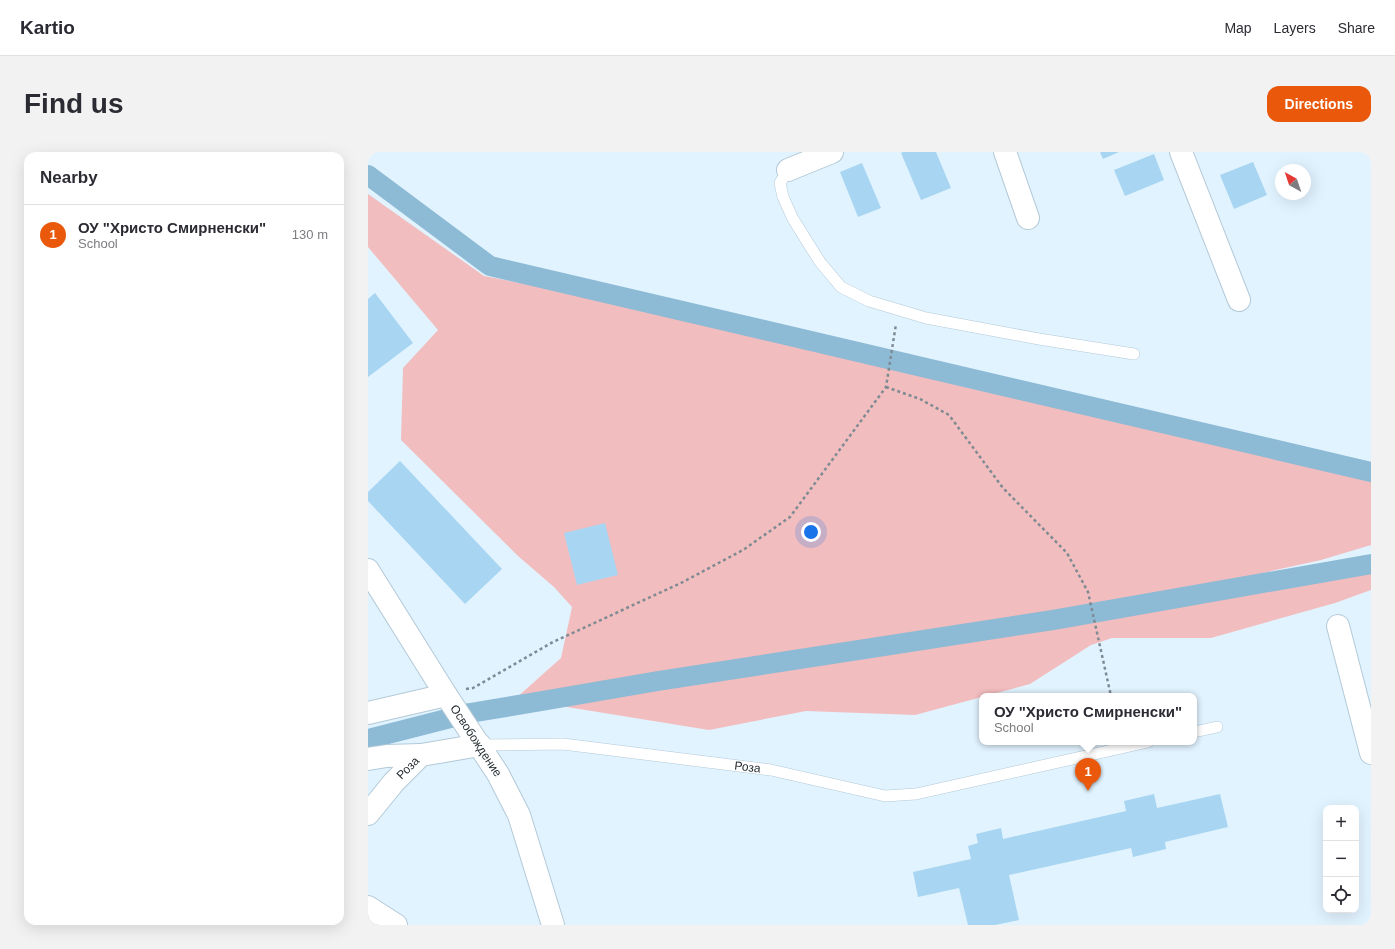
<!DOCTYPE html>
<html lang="en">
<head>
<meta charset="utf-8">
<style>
	:root { --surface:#fff; --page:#f2f2f3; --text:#2b2b33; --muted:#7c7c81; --line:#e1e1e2; --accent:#ea580c }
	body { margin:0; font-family:Arial,sans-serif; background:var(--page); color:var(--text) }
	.controls { position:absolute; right:12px; bottom:12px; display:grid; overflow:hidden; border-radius:8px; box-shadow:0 4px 16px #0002 }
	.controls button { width:36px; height:36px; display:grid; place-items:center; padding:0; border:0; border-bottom:1px solid var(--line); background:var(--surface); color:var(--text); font:20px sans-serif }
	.compass { position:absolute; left:907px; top:12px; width:36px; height:36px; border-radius:50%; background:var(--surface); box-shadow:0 4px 16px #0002; rotate:320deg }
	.you { position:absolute; left:443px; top:380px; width:14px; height:14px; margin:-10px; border:3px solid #fff; border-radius:50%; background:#1a73e8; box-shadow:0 0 0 6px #1a73e833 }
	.badge { display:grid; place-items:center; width:26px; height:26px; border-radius:50%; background:var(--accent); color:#fff; font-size:13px; font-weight:700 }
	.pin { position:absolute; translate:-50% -33px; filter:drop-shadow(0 1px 2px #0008) }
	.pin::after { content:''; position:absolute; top:21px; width:14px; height:12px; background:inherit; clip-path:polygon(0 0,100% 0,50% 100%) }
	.popup { position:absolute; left:611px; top:541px; width:218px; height:52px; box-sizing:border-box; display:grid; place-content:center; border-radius:8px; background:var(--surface); filter:drop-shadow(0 1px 3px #0005); font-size:13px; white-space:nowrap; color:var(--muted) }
	.popup b { font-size:15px; color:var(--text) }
	.popup::after { content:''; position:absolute; left:50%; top:100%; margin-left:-8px; border:8px solid transparent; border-top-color:var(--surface) }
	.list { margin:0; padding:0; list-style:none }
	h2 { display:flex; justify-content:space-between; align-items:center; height:52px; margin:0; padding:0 16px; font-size:17px }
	h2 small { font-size:13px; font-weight:400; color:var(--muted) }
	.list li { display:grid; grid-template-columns:26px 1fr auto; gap:12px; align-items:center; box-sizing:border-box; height:60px; padding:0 16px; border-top:1px solid var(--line) }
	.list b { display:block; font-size:15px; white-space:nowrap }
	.list p { margin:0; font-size:13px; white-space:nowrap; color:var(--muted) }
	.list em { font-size:13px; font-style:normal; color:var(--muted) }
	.icon { flex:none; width:22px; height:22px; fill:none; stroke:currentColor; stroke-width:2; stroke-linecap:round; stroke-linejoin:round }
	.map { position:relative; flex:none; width:1003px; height:773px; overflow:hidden; border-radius:12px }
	header { display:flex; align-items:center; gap:24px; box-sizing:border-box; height:56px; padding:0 20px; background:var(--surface); border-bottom:1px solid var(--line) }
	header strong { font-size:19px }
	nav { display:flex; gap:22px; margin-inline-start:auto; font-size:14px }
	.intro { display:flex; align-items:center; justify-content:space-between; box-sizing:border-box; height:96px; padding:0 24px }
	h1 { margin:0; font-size:28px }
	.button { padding:10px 18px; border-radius:12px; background:var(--accent); color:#fff; font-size:14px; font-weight:700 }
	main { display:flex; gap:24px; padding:0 24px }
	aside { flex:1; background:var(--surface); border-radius:12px; box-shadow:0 4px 16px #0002 }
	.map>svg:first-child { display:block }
	.green { fill:#f2bdbe }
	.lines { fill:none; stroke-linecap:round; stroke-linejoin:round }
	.canal { stroke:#8dbad5; stroke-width:20 }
	.building { fill:#a8d5f1 }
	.service-casing { stroke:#b3c9d7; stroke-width:12 }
	.minor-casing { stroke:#b3c9d7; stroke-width:24 }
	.path { stroke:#7e8b93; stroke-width:2.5; stroke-dasharray:3 3; stroke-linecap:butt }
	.service { stroke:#fff; stroke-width:11 }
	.minor { stroke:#fff; stroke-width:22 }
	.labels { text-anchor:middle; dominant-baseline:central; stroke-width:4; stroke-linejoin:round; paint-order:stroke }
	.street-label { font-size:12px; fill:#262e33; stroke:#fdfdfd }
</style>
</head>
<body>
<header>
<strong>Kartio</strong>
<nav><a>Map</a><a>Layers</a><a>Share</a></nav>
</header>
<div class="intro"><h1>Find us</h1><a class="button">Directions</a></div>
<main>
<aside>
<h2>Nearby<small></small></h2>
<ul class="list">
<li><span class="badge">1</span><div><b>ОУ &quot;Христо Смирненски&quot;</b><p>School</p></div><em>130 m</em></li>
</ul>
</aside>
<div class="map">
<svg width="1003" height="773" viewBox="0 0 1003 773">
	<rect width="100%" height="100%" fill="#e1f3ff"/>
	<path class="green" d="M0,42L116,124L390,177L1003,320V393L953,408L697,465L1003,412V438L967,451L843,486H744L723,493L662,532L547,563L438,559L341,578L168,550L276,530L147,547L193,506L204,455L186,435L150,404L33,288L35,216L70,178L0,95Z"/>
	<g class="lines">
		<path class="canal" d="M0,23L122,114L1003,320
			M0,587L102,561L168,550L290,529L685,468L1003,412"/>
	</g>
	<path class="building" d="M535,0H568L583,36L553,48L533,1Z
		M732,0H751L735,7Z
		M786,2L796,28L757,44L746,18Z
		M885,10L899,43L866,57L852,23Z
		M494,11L513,56L490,65L472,20Z
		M7,141L45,191L0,225V147Z
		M32,309L134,417L97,452L0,349V340Z
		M237,371L250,423L209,433L196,381Z
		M786,642L789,656L852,642L860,675L797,690L798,697L765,705L763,696L641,723L651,768L627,773H600L591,736L550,745L545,720L603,707L600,694L610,691L608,682L633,676L635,687L758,659L756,649Z"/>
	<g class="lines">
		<defs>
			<g id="service">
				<path d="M420,18L412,31L415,45L425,67L452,110L473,135L501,149L558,166L671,187L766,202"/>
				<path d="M826,580L849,575"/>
				<path id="s1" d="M112,593L195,592L403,618L517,644L548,642L780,590"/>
			</g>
			<g id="minor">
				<path d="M637,0L660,66"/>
				<path d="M813,0L871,148"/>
				<path d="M420,18L464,0"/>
				<path id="s2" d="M0,418L78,543L130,622L151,663L185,773"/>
				<path d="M970,474L1003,601"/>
				<path d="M0,561L78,543"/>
				<path d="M0,607L19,604L53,603"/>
				<path id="s3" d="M0,662L26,630L53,603L112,593"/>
				<path d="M0,755L28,773"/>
			</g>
		</defs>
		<use href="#service" class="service-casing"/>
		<use href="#minor" class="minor-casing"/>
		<path class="path" d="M518,235L552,247L581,263L635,336L699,401L720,440L743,544
			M98,537L105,536L185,490L313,431L375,398L422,365L518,235L528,172"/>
		<use href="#service" class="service"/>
		<use href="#minor" class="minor"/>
	</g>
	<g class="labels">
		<g class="street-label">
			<text stroke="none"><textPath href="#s2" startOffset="202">Освобождение</textPath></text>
			<text stroke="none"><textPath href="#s1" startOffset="269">Роза</textPath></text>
			<text stroke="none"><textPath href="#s3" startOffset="61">Роза</textPath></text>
		</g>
	</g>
</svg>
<div class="controls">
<button>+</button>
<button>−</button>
<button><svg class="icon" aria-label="locate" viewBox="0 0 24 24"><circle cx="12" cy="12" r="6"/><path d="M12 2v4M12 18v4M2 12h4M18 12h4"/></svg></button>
</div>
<svg class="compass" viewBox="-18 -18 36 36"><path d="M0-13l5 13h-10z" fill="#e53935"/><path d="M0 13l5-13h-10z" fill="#7c7c81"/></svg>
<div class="you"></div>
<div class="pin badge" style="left:720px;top:639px">1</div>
<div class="popup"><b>ОУ &quot;Христо Смирненски&quot;</b>School</div>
</div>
</main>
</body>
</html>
